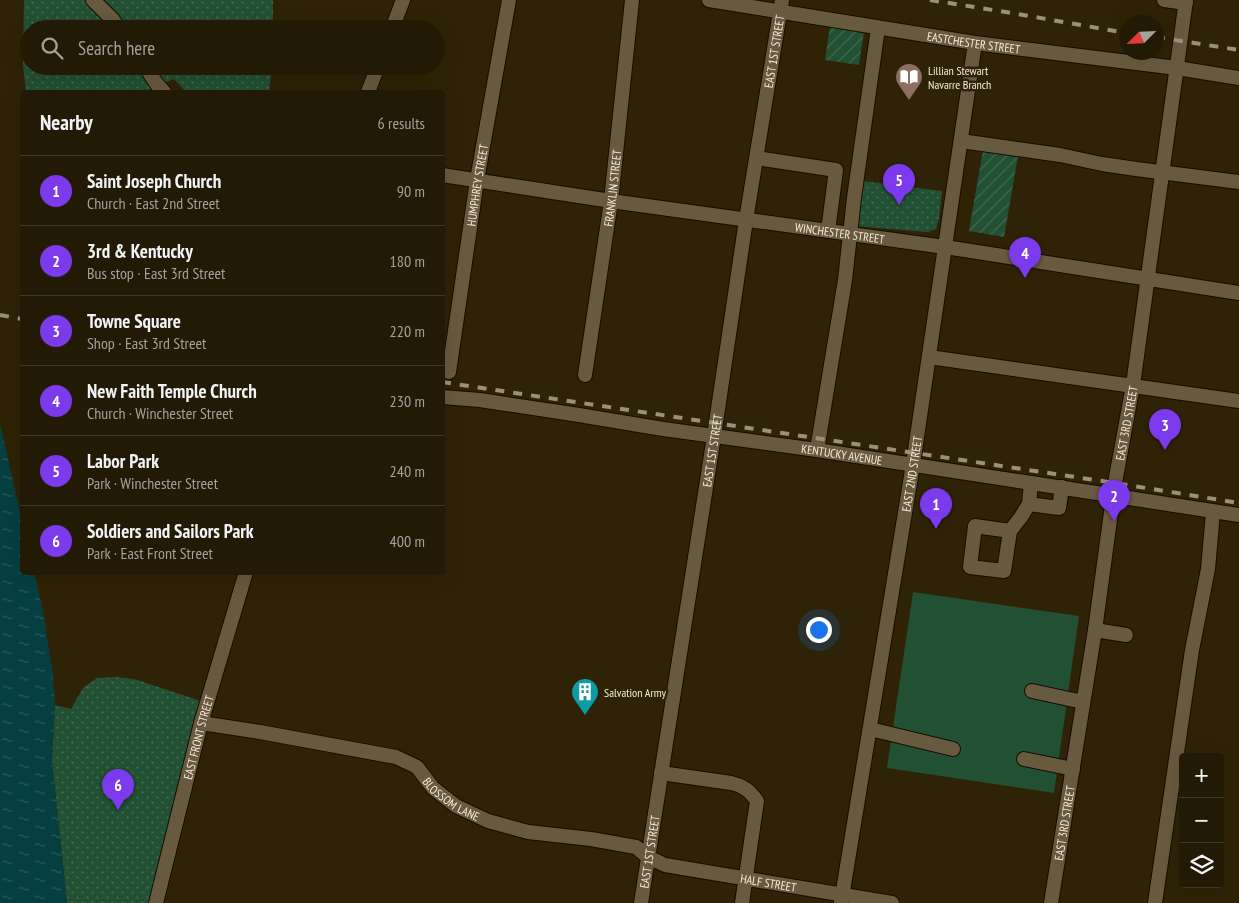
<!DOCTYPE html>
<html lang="en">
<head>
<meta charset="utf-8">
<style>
	:root { --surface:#231a05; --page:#2f2713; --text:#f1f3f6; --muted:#a3a19a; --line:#403827; --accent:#7c3aed }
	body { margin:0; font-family:"PT Sans Narrow",sans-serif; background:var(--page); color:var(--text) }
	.controls { position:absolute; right:15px; bottom:15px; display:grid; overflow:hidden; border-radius:5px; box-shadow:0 5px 20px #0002 }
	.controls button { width:45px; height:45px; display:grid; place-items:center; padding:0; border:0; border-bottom:1px solid var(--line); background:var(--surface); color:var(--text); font:25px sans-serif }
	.compass { position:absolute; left:1119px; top:15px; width:45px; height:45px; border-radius:50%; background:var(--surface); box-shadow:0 5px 20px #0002; rotate:246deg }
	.you { position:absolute; left:818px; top:629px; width:18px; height:18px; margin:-12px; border:4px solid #fff; border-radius:50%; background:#1a73e8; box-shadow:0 0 0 8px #1a73e833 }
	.badge { display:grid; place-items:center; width:32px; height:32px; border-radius:50%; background:var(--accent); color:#fff; font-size:16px; font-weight:700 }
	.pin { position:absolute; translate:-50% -41px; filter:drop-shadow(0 1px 2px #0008) }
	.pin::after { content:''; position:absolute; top:26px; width:18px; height:15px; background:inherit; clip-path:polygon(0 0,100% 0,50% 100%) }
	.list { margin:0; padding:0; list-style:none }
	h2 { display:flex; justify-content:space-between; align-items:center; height:65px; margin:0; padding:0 20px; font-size:21px }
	h2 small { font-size:16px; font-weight:400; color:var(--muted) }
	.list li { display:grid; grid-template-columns:32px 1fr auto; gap:15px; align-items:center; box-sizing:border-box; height:70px; padding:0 20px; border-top:1px solid var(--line) }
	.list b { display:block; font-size:19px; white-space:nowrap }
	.list p { margin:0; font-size:16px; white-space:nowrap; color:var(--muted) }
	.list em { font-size:16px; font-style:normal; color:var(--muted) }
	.icon { flex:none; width:28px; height:28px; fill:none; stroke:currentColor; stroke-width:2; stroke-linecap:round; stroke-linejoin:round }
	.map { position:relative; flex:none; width:1239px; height:903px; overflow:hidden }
	.search { position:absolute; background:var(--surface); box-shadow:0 5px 20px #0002; left:20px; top:20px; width:425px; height:55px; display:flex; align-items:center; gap:12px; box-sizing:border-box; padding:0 18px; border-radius:28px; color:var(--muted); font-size:19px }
	.panel { position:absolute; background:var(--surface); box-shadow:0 5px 20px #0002; left:20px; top:90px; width:425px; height:485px; border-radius:5px }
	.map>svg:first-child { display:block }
	.grass { fill:#225032 }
	.park { fill:url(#park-dots) }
	.garden { fill:url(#garden-furrows) }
	.water { fill:url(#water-ripples) }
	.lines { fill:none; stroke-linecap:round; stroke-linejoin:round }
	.minor-casing { stroke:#170c00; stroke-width:16 }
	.minor { stroke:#685a3e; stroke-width:14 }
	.rail { stroke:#9a917b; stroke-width:4; stroke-dasharray:9 9; stroke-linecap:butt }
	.labels { text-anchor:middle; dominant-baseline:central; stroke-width:5; stroke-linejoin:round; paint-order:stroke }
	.street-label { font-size:12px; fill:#f4ecdc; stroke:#2f2307 }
	.poi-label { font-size:12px; fill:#f4ecdc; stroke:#2f2307; text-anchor:start }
</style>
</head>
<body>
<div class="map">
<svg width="1239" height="903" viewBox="0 0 1239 903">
	<defs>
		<pattern id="park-dots" width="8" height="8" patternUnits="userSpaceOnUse" patternTransform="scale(1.25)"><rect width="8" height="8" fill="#225032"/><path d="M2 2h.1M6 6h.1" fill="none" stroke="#43694f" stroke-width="1.8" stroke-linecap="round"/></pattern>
		<pattern id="garden-furrows" width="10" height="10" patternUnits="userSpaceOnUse" patternTransform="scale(1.25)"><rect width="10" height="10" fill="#225032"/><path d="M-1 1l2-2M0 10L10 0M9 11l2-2" fill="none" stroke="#43694f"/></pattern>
		<pattern id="water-ripples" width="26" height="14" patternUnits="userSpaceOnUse" patternTransform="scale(1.25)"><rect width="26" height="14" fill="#063f40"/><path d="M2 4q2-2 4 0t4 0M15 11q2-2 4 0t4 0" fill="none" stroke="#2b5b5b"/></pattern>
	</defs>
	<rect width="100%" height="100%" fill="#2f2307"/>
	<path class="grass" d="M913,592L1079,616L1054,793L887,768Z"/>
	<path class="park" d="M24,0H273V29H29V66H272L269,92H186L174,79L144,92H26L23,66Z
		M862,181L942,191L939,219L936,229L928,232L855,226Z
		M116,677L134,679L207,703L156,903H67L52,760L55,705L71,709L83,688L97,678Z"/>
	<path class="garden" d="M830,26L864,31L859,65L825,60Z
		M984,144L1019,150L1004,237L969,231Z"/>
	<path class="water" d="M0,424L22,521V572L34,573L43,611L53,676L55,705L52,760L67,903H0Z"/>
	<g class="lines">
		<defs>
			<g id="minor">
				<path d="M93,0L113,20L119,29"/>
				<path id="s1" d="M709,0L975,43L1177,68L1239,78"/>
				<path d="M1164,0L1186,3"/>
				<path d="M392,29L403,0"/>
				<path d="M145,66L156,83L164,92"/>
				<path d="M368,92L378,66"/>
				<path d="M961,141L1060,155L1102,164L1136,169L1239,182"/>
				<path d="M756,158L836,170L828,231"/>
				<path id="s2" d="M442,175L611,201L945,247L1239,293"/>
				<path d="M929,357L1239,401"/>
				<path id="s3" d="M449,372L477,180L509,0"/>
				<path id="s4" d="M585,375L611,201L632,0"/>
				<path id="s5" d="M442,397L480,400L579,415L663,429L817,450L1239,515"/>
				<path d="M817,450L845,280L854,198L878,28"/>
				<path d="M1031,483L1029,504L1059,508L1062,487"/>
				<path d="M1010,531L1004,571L970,567L975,526L1010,531L1021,517L1029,504"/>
				<path d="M1095,630L1126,635"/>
				<path d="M1032,691L1083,702"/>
				<path id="s6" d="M201,723L260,732L396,757L417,767L433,788L456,806L488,821L528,832L591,839L636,847L648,857L665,865L892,903"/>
				<path d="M870,729L953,749"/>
				<path d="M1024,759L1073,769"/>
				<path d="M661,773L731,783C744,786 750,791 757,801L742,903"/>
				<path id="s7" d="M156,903L201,723L246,572"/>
				<path id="s8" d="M641,903L714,436L746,220L782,0"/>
				<path id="s9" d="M841,903L913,464L975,43"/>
				<path id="s10" d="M1051,903L1095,630L1115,483L1133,385L1186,0"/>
				<path d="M1155,903L1192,650L1208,569L1213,512"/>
			</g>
		</defs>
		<use href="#minor" class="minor-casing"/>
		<use href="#minor" class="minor"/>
		<path class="rail" d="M930,0L1012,13L1126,33
			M1156,37L1239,50
			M0,315L22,319
			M442,382L1115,483L1239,503"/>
	</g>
	<defs>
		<symbol id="library-pin" viewBox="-11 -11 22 30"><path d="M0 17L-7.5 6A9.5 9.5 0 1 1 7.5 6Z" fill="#8d6e63" stroke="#2f2307"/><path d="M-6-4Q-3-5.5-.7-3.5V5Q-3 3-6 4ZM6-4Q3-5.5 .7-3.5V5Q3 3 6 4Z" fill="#fff"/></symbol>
		<symbol id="building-pin" viewBox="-11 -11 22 30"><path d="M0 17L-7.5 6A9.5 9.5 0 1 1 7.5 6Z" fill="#0f9aa8" stroke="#2f2307"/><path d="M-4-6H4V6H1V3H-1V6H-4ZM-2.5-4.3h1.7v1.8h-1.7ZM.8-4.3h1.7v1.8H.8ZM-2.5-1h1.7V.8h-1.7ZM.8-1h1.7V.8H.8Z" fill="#fff"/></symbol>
	</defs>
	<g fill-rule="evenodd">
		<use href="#library-pin" x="893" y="61" width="32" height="43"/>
		<use href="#building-pin" x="569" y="676" width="32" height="43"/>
	</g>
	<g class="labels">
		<g class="street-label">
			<text stroke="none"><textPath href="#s1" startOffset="268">EASTCHESTER STREET</textPath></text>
			<text stroke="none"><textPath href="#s8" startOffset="862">EAST 1ST STREET</textPath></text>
			<text stroke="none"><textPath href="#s3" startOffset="189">HUMPHREY STREET</textPath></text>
			<text stroke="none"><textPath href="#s4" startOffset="189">FRANKLIN STREET</textPath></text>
			<text stroke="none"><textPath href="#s2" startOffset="402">WINCHESTER STREET</textPath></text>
			<text stroke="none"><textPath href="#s10" startOffset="486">EAST 3RD STREET</textPath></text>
			<text stroke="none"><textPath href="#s8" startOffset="458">EAST 1ST STREET</textPath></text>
			<text stroke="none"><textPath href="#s5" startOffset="404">KENTUCKY AVENUE</textPath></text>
			<text stroke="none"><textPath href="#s9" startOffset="435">EAST 2ND STREET</textPath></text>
			<text stroke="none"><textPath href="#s7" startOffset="171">EAST FRONT STREET</textPath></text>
			<text stroke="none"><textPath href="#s6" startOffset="269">BLOSSOM LANE</textPath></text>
			<text stroke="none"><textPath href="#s10" startOffset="81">EAST 3RD STREET</textPath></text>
			<text stroke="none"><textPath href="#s8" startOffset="52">EAST 1ST STREET</textPath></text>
			<text stroke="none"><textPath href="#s6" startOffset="602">HALF STREET</textPath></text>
		</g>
		<g class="poi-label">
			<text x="928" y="70">Lillian Stewart<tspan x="928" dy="14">Navarre Branch</tspan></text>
			<text x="604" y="692">Salvation Army</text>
		</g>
	</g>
</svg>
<div class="controls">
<button>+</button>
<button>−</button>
<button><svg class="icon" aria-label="layers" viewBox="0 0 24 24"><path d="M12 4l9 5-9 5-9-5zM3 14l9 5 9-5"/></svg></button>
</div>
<svg class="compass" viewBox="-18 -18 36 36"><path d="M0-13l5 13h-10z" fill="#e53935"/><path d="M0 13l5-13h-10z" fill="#a3a19a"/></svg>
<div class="you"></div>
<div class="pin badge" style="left:936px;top:529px">1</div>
<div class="pin badge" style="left:1114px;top:521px">2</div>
<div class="pin badge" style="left:1165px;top:450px">3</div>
<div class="pin badge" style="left:1025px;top:278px">4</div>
<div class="pin badge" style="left:899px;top:205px">5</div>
<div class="pin badge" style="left:118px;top:810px">6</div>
<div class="search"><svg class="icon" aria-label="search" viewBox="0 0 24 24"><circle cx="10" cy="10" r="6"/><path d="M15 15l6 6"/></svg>Search here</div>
<section class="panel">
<h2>Nearby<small>6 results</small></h2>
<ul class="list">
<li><span class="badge">1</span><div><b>Saint Joseph Church</b><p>Church · East 2nd Street</p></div><em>90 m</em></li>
<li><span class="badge">2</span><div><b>3rd &amp; Kentucky</b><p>Bus stop · East 3rd Street</p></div><em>180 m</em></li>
<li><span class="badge">3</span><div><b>Towne Square</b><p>Shop · East 3rd Street</p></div><em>220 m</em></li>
<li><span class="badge">4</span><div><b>New Faith Temple Church</b><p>Church · Winchester Street</p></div><em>230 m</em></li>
<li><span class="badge">5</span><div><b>Labor Park</b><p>Park · Winchester Street</p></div><em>240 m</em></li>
<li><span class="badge">6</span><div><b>Soldiers and Sailors Park</b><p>Park · East Front Street</p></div><em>400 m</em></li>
</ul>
</section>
</div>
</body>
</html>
